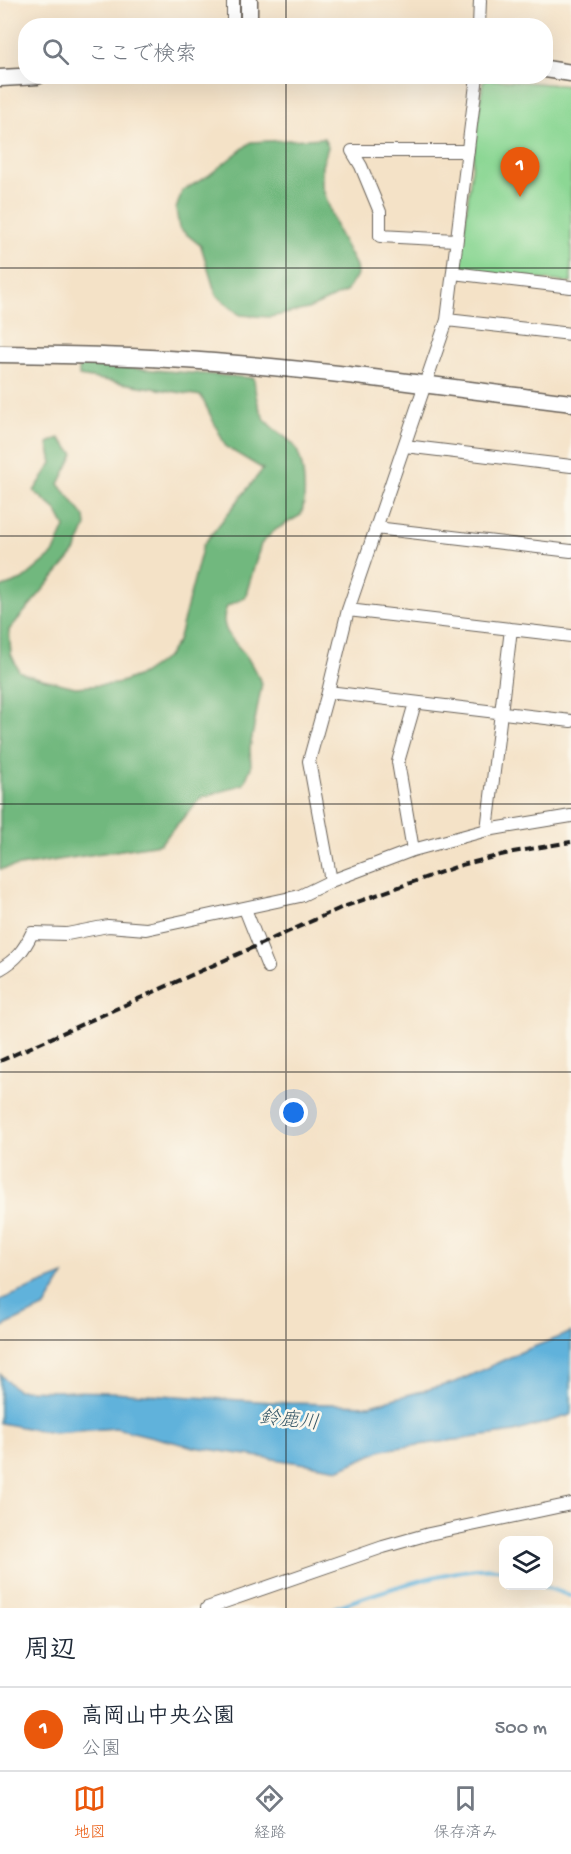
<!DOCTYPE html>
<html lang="ja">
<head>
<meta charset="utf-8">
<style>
	:root { --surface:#fff; --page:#f2f2f3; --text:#1f2937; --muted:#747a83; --line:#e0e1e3; --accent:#ea580c }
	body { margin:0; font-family:"Gochi Hand","Klee One",sans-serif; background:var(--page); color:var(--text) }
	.controls { position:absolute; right:18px; bottom:18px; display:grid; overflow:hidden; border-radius:12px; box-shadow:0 6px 24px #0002 }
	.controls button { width:54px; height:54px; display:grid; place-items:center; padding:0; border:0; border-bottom:2px solid var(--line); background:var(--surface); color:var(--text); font:30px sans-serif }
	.you { position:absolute; left:294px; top:1113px; width:21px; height:21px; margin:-15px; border:4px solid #fff; border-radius:50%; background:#1a73e8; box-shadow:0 0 0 9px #1a73e833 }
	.badge { display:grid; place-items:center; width:39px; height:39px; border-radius:50%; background:var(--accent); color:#fff; font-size:20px; font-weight:700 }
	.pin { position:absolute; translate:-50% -50px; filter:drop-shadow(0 2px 3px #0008) }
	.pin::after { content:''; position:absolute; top:32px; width:21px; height:18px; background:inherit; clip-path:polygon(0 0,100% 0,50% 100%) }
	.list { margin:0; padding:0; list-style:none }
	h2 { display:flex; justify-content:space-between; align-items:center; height:78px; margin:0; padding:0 24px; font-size:26px }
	h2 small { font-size:20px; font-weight:400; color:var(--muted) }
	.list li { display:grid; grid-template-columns:39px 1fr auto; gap:18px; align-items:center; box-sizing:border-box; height:84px; padding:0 24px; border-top:2px solid var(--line) }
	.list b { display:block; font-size:22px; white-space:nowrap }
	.list p { margin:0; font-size:20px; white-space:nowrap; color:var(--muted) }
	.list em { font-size:20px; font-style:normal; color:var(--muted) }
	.icon { flex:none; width:33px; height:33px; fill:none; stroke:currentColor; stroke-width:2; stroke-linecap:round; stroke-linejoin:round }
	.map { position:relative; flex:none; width:571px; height:1608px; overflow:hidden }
	.search { position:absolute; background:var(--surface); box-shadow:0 6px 24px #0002; left:18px; right:18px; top:18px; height:66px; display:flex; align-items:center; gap:15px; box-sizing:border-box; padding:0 21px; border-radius:24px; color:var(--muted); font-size:22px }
	.sheet { height:162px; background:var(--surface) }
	nav { display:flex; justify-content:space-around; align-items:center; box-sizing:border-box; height:84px; border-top:2px solid var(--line); background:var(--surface); font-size:16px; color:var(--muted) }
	nav a { display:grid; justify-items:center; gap:3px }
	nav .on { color:var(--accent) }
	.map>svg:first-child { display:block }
	.green { fill:#8cd794; stroke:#547a58; stroke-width:1.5 }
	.forest { fill:#71b87e; stroke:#466a4d; stroke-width:1.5 }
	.water { fill:#60b2db; stroke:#3e677c; stroke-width:1.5 }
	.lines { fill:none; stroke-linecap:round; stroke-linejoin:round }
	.stream { stroke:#60b2db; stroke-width:4 }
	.street-casing { stroke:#686158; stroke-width:14 }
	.secondary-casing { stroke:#686158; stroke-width:19 }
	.street { stroke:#fff; stroke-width:12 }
	.secondary { stroke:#fff; stroke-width:16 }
	.rail { stroke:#1c1c1c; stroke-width:4; stroke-dasharray:9 4.5; stroke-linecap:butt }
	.grid { fill:none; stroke:#1c1c1c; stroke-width:1.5; stroke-opacity:0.55 }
	.labels { text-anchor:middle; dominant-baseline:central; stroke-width:5; stroke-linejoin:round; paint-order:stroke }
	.water-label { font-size:20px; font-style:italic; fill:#375868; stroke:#fbf7ec }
</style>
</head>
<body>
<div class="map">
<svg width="571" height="1608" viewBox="0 0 571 1608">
	<rect width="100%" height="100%" fill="#fbf7ec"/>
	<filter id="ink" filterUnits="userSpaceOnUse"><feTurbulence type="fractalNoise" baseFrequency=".0167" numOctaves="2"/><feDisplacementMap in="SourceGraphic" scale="12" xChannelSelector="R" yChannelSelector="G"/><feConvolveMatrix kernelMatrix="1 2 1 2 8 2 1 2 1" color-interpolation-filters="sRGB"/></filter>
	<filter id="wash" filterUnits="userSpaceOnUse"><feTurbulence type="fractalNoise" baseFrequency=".008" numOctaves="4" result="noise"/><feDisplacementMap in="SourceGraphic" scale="24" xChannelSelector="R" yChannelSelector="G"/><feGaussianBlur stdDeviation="1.35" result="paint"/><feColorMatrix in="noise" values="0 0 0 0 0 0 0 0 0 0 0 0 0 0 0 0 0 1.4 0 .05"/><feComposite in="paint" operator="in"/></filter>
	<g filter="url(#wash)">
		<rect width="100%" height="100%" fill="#f4e2c7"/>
		<path class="green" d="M487,79L571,86V283L459,270L483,81Z"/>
		<path class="forest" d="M324,138L328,147L322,166V186L338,232L356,266L357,275L346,292L308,309L270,317L240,315L216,295L201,246L179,228L176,209L182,191L208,176L251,142Z
			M79,364L254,378C255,390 256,402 262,414C269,429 282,433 292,443C305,457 307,498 301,515L275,530L261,544L245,598L227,606C217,630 234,640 247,657C252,665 257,675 262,683L250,748L251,767L244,784L201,798L160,844L0,869V588L22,580L53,554L65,527L56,510L34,491L52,463L48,443L59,438L74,454L59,484L85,517L86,526L75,552L9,630L11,654L19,671L27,675L75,687L116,684L142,674L167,657L178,641L203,545L263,469L226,447L201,396L79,376Z"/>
		<path class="water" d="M64,1275L45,1307L0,1328V1300Z
			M571,1332V1415L514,1432L382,1450L340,1469L194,1447L116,1428L53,1433L0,1423V1374L17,1390L112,1392L289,1403L370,1405L456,1382L521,1352Z"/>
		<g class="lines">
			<path class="stream" d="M543,1586L571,1596
				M334,1608C366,1596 475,1559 504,1571"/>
		</g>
	</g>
	<g filter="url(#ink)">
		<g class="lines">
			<defs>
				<path id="street" d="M233,0V26
					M479,26L480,0
					M477,76L447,320L348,610L328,692L571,721
					M456,240L380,236V212L361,166L352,151H468
					M453,273L571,287
					M447,320L571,334
					M405,446L571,466
					M376,528L571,551
					M348,610L571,636
					M511,629L487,830L571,816
					M328,692L309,761L331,881L413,850L487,830
					M413,850L398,762L415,703
					M245,909L268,967
					M0,969C16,960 24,950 32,933L67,934L108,926L146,929L300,896L331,881
					M207,1608L383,1547L429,1534L571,1504"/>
				<path id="secondary" d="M249,0V26
					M546,69L571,73
					M0,78L38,76
					M0,354C71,355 143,356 214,362C333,371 452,388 571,403"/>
			</defs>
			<use href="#street" class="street-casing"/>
			<use href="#secondary" class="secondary-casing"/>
			<use href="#street" class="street"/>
			<use href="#secondary" class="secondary"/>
			<path class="rail" d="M0,1061L343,907L458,866L513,852L571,842"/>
		</g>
	</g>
	<path class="grid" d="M286,0V26M286,76V1608M0,268H571M0,536H571M0,804H571M0,1072H571M0,1340H571"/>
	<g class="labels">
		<g class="water-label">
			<text transform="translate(289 1422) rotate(6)">鈴鹿川</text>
		</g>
	</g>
</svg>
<div class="controls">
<button><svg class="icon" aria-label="layers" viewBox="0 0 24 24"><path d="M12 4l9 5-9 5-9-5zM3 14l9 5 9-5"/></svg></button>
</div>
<div class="you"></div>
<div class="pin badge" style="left:520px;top:197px">1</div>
<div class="search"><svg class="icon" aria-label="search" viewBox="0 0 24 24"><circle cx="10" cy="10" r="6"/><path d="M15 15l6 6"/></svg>ここで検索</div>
</div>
<section class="sheet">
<h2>周辺<small></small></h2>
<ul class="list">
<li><span class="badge">1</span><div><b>高岡山中央公園</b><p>公園</p></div><em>500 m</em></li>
</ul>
</section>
<nav>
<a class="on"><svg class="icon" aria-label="map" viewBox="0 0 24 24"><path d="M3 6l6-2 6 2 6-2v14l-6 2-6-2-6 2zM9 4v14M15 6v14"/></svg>地図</a>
<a><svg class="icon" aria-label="directions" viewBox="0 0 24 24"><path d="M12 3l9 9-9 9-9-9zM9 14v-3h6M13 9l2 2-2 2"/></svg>経路</a>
<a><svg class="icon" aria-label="saved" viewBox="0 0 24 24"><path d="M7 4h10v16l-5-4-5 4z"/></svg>保存済み</a>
</nav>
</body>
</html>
